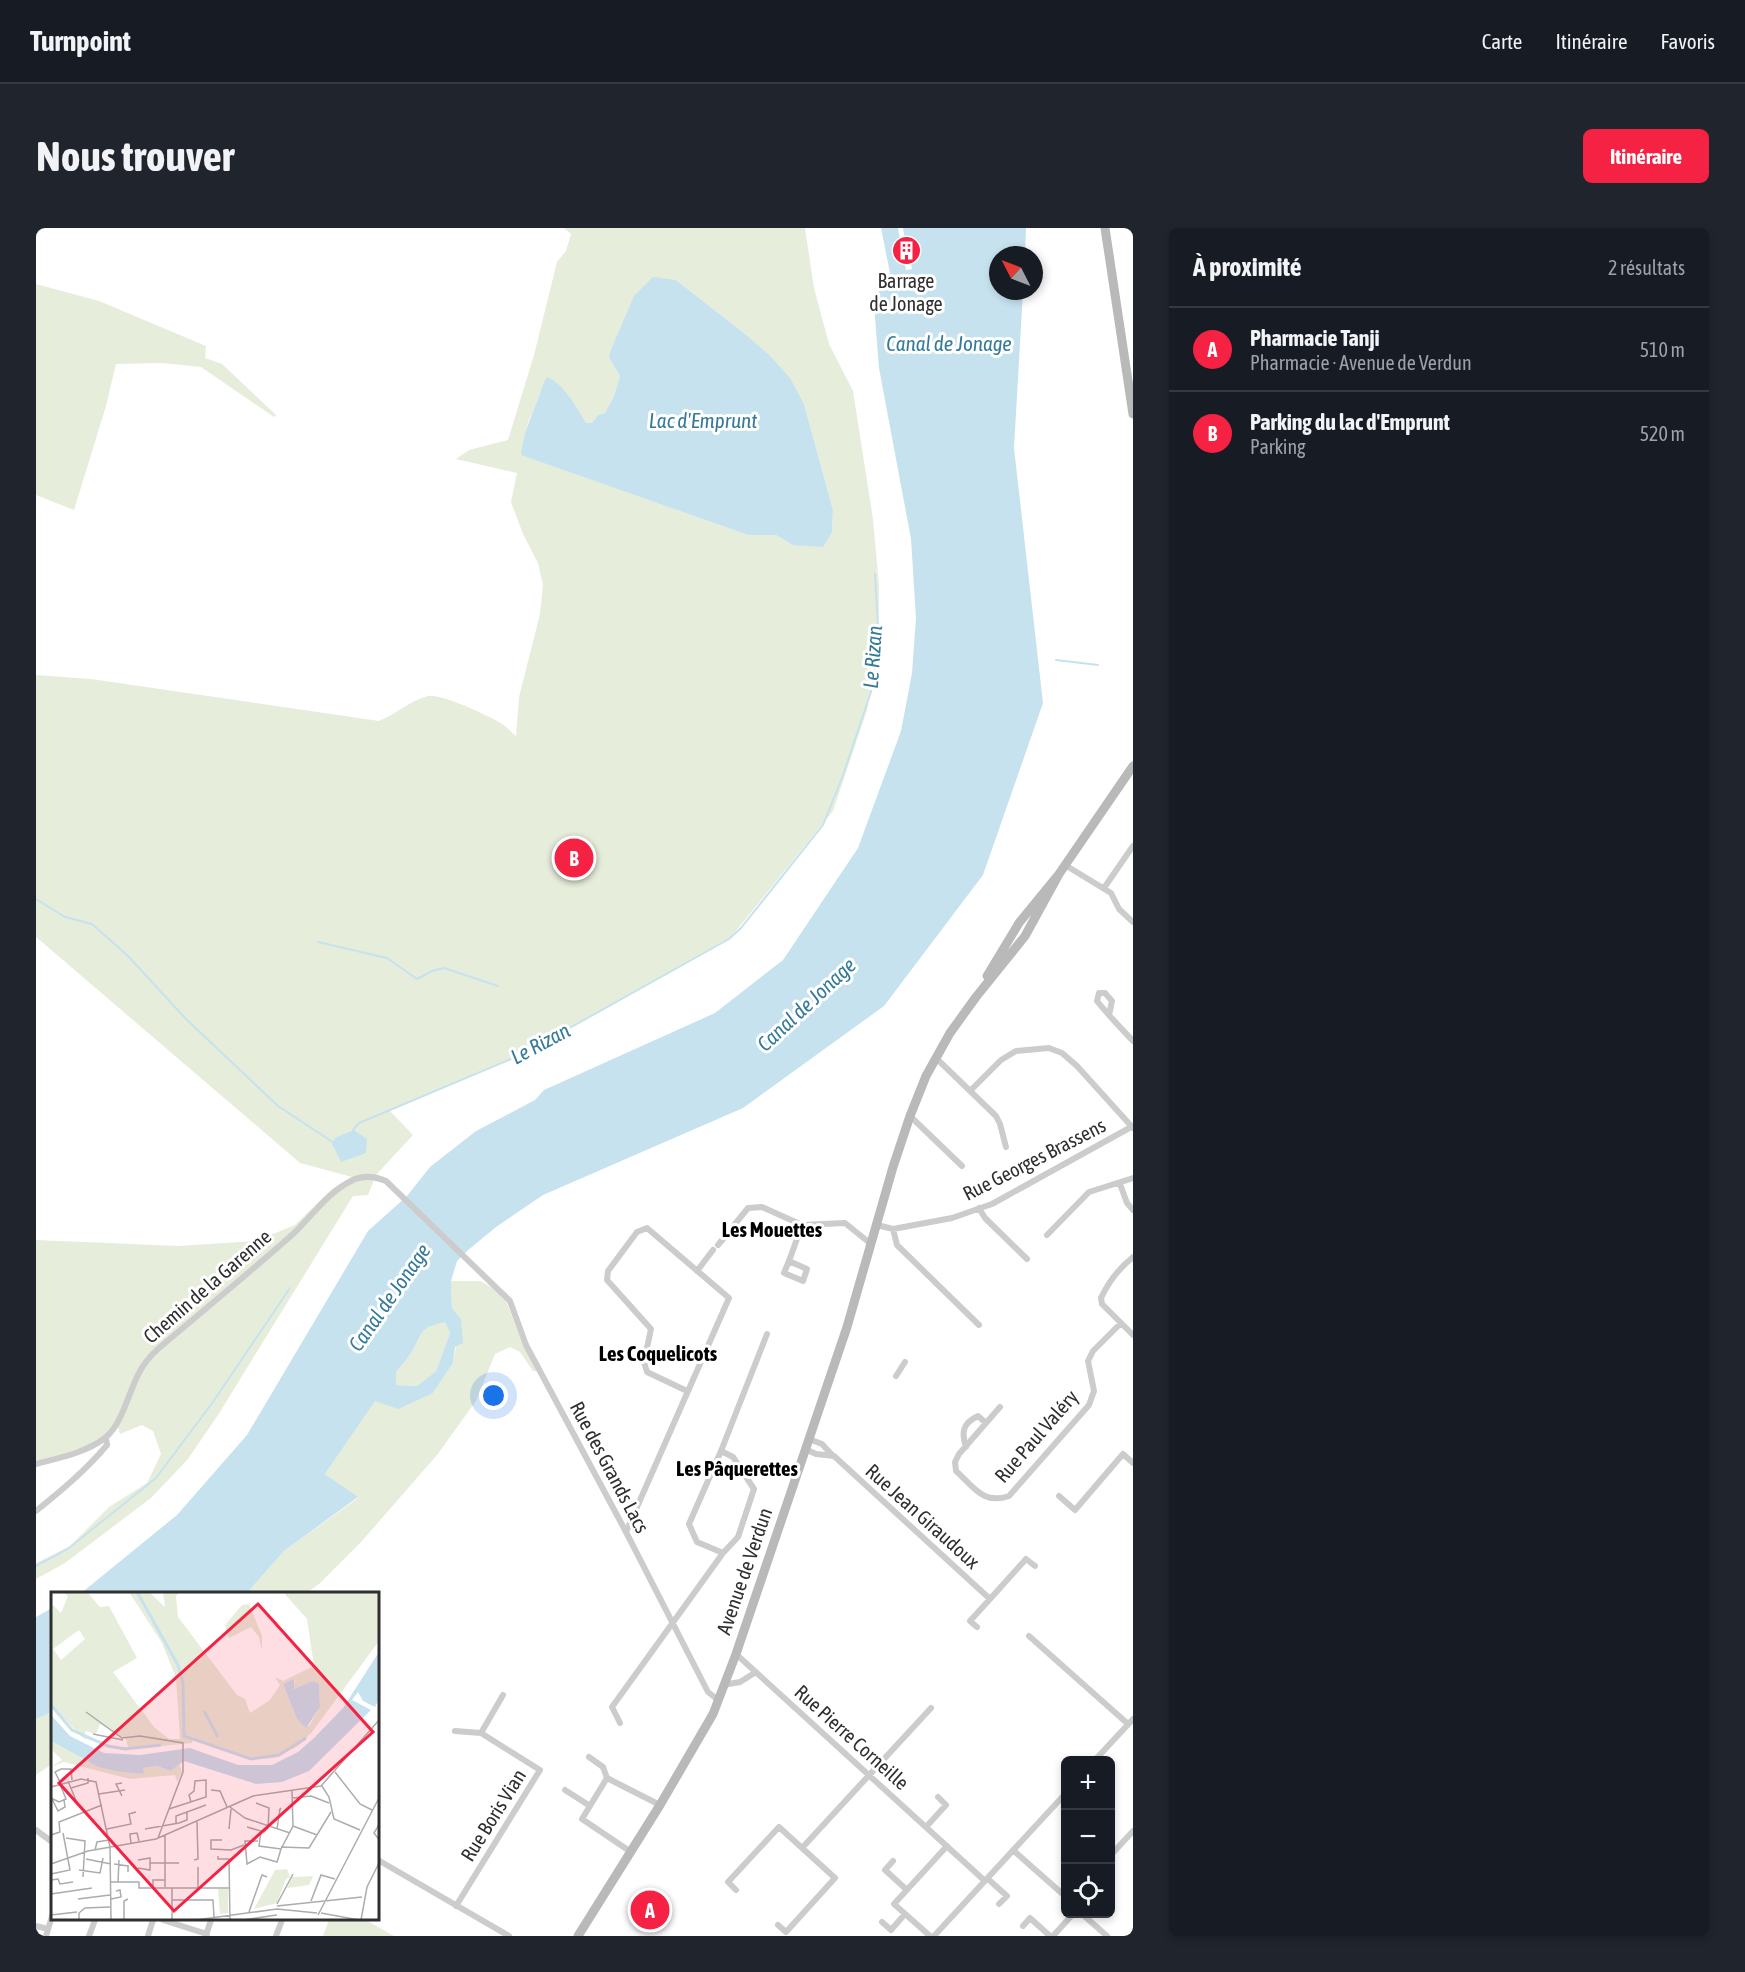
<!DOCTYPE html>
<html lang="fr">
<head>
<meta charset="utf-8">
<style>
	:root { --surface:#171b24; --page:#20242c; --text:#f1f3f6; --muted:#9ea1a6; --line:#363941; --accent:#f52243 }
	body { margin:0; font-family:"Asap Condensed",sans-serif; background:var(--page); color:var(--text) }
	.controls { position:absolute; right:18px; bottom:18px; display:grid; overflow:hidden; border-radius:9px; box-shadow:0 3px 9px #0003 }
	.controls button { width:54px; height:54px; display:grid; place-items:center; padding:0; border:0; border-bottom:2px solid var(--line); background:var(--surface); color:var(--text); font:30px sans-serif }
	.compass { position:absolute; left:953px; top:18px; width:54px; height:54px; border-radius:50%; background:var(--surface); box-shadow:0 3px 9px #0003; rotate:312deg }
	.you { position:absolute; left:458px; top:1168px; width:21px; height:21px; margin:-15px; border:4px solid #fff; border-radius:50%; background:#1a73e8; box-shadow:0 0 0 9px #1a73e833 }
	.badge { display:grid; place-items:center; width:39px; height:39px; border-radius:50%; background:var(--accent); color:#fff; font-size:20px; font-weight:700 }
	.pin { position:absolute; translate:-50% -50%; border:3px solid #fff; box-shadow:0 2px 6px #0006 }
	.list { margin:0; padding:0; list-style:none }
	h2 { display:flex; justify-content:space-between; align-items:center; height:78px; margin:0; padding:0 24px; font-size:26px }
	h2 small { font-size:20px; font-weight:400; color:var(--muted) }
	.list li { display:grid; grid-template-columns:39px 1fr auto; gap:18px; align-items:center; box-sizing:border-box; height:84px; padding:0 24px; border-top:2px solid var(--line) }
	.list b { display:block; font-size:22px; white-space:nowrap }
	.list p { margin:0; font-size:20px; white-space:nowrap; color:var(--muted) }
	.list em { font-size:20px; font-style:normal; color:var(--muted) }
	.icon { flex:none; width:33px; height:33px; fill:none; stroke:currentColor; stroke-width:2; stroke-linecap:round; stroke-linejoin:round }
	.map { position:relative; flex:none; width:1097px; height:1708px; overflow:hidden; border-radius:9px }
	header { display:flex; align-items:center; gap:36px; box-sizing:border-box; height:84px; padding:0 30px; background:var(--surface); border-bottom:2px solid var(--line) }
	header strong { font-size:28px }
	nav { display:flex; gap:33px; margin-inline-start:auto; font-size:21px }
	.intro { display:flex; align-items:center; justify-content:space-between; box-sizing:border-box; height:144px; padding:0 36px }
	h1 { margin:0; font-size:42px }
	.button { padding:15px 27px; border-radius:9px; background:var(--accent); color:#fff; font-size:21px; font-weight:700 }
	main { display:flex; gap:36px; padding:0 36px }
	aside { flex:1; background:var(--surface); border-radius:9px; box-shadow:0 3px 9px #0003 }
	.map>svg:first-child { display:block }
	.green { fill:#e7eddb; fill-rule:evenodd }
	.water { fill:#c6e2ef; fill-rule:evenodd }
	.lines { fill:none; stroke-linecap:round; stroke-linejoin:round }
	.stream { stroke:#c6e2ef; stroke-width:2 }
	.minor { stroke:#ccc; stroke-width:6 }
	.secondary { stroke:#b9b9b9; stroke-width:9 }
	.labels { text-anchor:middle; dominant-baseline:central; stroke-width:6; stroke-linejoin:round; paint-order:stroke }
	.poi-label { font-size:20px; fill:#2f2f2f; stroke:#fff }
	.street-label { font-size:20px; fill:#2f2f2f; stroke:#fff }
	.water-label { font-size:21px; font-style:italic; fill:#357a99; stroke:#fff }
	.neighbourhood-label { font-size:21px; font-weight:bold; fill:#000; stroke:#fff }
	.inset-river { fill:none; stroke:#c6e2ef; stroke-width:3 }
	.inset-road { fill:none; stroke:#acacac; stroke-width:1.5 }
	.view { fill:#f52243; fill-opacity:0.15; stroke:#f52243; stroke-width:3 }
	.inset-edge { fill:none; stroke:#2f2f2f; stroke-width:3 }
</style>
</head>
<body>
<header>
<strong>Turnpoint</strong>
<nav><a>Carte</a><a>Itinéraire</a><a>Favoris</a></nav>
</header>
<div class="intro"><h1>Nous trouver</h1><a class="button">Itinéraire</a></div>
<main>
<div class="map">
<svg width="1097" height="1708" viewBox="0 0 1097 1708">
	<rect width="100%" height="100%" fill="#fff"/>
	<path class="green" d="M528,0H769L778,60L793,116L817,163L837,291L843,358L842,417L831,482L797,583L695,709L486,827L354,883L377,907L340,947L332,967L317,968L182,1187L152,1231L115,1270L29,1335L0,1351V1335L33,1319L73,1279L111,1255L125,1226L117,1203L106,1197L84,1206L82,1199L65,1215L0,1235V1012L142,1018L220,1013L259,997L296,961L316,949L264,935L0,709V447L55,451L343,493C361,486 373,473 392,468C404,465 454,488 466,496C471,499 475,504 480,508L483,469L504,386L507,357L502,335L487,306L475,274L481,245L420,231L433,222L472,212L498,127L521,34L530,23L535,6ZM640,52L709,106L768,176L797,282L796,304L757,317L740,307H712L486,227L492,194L501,174L507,156L540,178L550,196L556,195L562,187L569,185L578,168L584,148L573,130Z
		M0,56L63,73L170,118L169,130L186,136L240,187L238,189L165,139L126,135L80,136L70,178L38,282L0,267Z
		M415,1053H445L458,1061L471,1075L487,1117L501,1143H497L484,1124L474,1119L459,1126L440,1173L401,1227L326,1313L283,1356L269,1366H210L248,1323L322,1270L289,1246L339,1172L397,1165L417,1135L425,1091L416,1081Z
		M409,1093L414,1105L400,1143L381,1158L360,1157V1144C365,1138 371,1132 375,1125C388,1105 381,1100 409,1093Z
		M16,1484V1536L0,1547V1491Z
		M293,1692H330L358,1708H287Z"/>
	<path class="water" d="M845,0H862L870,42L876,41L874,30L876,29L873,15L869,14L867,0H990L989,27H962V63H987L978,220L1007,475L947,647L848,778L707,880L507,967L460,999L431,1023L421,1033L415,1053L416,1080L425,1091L427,1115L419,1119L417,1135L397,1165L362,1181L339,1173L289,1246L322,1269L248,1323L210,1366H44L141,1287L211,1207L332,1003L371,968L394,939L440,903L499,872L508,862L679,785L747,732L822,620L865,503L876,445L880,390L875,311L843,140L838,77L846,54L843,47L854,45ZM409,1094L414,1105L400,1143L381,1158L360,1157V1144C365,1138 371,1132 375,1125C388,1105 381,1100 409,1094Z
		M617,49L640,52L709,106L734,128L754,150L768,176L797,282L796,304L787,319L757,317L740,307H712L485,227C487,208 493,193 500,176C504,167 505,158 511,149C528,156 541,180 550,195H556L562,187L569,185L578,168L584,148L573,130L574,124L598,68Z
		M318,902L331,911L330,925L305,934L296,916L299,910Z
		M16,1380V1484L0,1491V1389Z"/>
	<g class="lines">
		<path class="stream" d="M1020,432L1062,437
			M0,671L29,689L56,696L92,728L150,791L242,878L298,915
			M282,714L351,730L381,751L396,743L408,740L462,758
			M317,902L323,895L487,826L693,711L705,700L787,597L806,550L838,455L842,399L839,346
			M0,1338L33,1320L120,1250L177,1174L254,1060"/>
		<path class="minor" d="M1029,637L1075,665L1083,681L1097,694
			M1068,660L1097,618
			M1073,787L1076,773L1069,765H1063L1061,773C1072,787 1085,800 1097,813
			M900,830L960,888L964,896L970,919
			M934,863L965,832L980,823L1013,820L1026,825L1041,838L1097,900
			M874,888L926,938
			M1084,956L1091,975L1097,982
			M943,980L949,990L991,1031
			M841,997L857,1001L916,990L956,976L1097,898
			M857,1001L861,1017L943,1097
			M1011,1007L1053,964L1097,950
			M682,1017L712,980L726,979L766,997L809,995L835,1016
			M1097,1029C1082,1041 1073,1053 1065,1070L1066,1076L1097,1107
			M753,1033L748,1045L767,1053L771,1041L753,1033L766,997
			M661,1043L677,1022
			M860,1148L869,1134
			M964,1179L923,1226L919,1234L920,1243C938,1259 947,1277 973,1268L1053,1177L1058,1163L1052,1133L1057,1123L1085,1095
			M773,1211L786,1216L797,1228
			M930,1219C925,1204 927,1195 942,1188L950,1195
			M769,1221L780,1226L798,1228L954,1371L934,1393L941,1399
			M0,1236C23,1230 49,1225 69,1210C86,1197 93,1163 103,1145C108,1135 115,1127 123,1120C168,1082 213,1045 257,1006C276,988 291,965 315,953C326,947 338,948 350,953L474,1073L490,1117L590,1304L672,1464L682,1472
			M1023,1268L1039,1282L1087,1226L1097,1235
			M0,1283C26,1262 50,1242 71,1217L70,1209
			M590,1304L693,1070L611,1000L601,1004L572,1043L571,1052L615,1101L608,1134L611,1144L651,1163
			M687,1325L661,1314L653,1296L685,1223L731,1106
			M954,1371L990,1331L999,1338
			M993,1408L1092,1496
			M700,1426L949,1653
			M687,1457L704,1454L720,1444
			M584,1495L576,1479L687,1325L702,1309L718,1261L697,1229L685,1223
			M419,1503L445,1505
			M553,1529L567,1539L571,1550
			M1059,1532L1097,1491
			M529,1562L554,1578
			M890,1599L910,1577L902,1569
			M0,1602L16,1614
			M766,1620L895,1480
			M977,1622L1030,1669
			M595,1624L546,1591L571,1550L624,1577
			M1074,1628L1097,1603
			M342,1632L473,1708
			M857,1633L849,1642L871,1662
			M952,1651L971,1668L963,1676
			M700,1662L692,1654L743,1599L799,1650L750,1704L742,1697
			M420,1678L504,1542L445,1505L467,1467
			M1046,1686L1071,1708
			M127,1692L171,1706
			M846,1694L855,1702L869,1686
			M0,1698L12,1701
			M987,1698L994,1690L1014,1708
			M170,1707L175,1692
			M10,1708L16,1688
			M53,1708L59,1692
			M112,1708L117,1692
			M240,1708L246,1692
			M894,1708L858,1676L911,1618
			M898,1708L1030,1565
			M1017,1708L1037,1686"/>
		<path class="secondary" d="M1069,0L1097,186
			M951,748L983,695L1023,646L1097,538
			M542,1708L624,1577L677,1486L700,1426L811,1099L857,939L874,888L890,848L914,805L940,769L989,708L1023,646"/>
	</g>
	<defs>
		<symbol id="building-disc" viewBox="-11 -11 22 22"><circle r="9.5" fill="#f52243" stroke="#fff"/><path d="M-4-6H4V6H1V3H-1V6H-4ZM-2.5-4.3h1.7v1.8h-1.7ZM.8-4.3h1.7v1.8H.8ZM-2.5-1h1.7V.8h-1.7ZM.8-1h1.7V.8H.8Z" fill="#fff"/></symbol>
	</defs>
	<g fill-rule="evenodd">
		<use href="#building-disc" x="854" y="6" width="33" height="33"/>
	</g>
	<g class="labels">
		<g class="poi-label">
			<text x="870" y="52">Barrage<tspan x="870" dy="23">de Jonage</tspan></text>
		</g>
		<g class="street-label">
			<text transform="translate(998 931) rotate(-27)">Rue Georges Brassens</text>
			<text transform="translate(171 1058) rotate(-41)">Chemin de la Garenne</text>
			<text transform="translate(1000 1208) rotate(-49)">Rue Paul Valéry</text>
			<text transform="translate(574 1239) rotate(62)">Rue des Grands Lacs</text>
			<text transform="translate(887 1288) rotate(42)">Rue Jean Giraudoux</text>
			<text transform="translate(708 1343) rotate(-71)">Avenue de Verdun</text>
			<text transform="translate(816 1509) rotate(42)">Rue Pierre Corneille</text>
			<text transform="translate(457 1587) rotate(-58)">Rue Boris Vian</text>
		</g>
		<g class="water-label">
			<text x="913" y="115">Canal de Jonage</text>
			<text x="667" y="192">Lac d'Emprunt</text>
			<text transform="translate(836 429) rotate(-86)">Le Rizan</text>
			<text transform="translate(770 776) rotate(-43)">Canal de Jonage</text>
			<text transform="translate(504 815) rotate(-28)">Le Rizan</text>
			<text transform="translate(353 1069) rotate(-55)">Canal de Jonage</text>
		</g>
		<g class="neighbourhood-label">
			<text x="736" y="1001">Les Mouettes</text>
			<text x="622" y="1125">Les Coquelicots</text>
			<text x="701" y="1240">Les Pâquerettes</text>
		</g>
	</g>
	<g transform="translate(15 1364)">
		<rect width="328" height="328" fill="#fff"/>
		<path d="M12,0L37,1L49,15L58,14L86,66L62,80L103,135L118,147H129L125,86L111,51L78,0H98L114,15L112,0H129L125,4L127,25L186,103L194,107L199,121L219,108L229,93L224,85L232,89L263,74L256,27L232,0H328V49L261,140L247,154L223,166L197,167L142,146L141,151L71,158L32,146L0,113V11L10,21L17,4ZM28,38L34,47L10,68L2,57ZM244,88L242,96L245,97L268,92L269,115L258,134L246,127L232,92ZM49,132L75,147L77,155L57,154L33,144L35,139L45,142ZM198,12L211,44V59L208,45L200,35L178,46L174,33L191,13ZM0,149L47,175L92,182V176L106,174L118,179L128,171L131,180L126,190L124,183L79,187L13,170L0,175L11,168L0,157ZM236,277L239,285L235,287L226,311L203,317L224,278ZM262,284L258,293L236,296L241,285ZM167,297H177V321L169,322Z" fill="#e7eddb" fill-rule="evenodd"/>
		<path d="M328,60V107L324,115L312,109L307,100L301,108L320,118L258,179L231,190L205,192L133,169L119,179L106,174L92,176L93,182L70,180L47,175L0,149V123L19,144L53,161L89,163L139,156L187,173H221L247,160L263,146L292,116ZM243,87V97L262,89L268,92L269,115L255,136L246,127L232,92Z" fill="#c6e2ef"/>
		<path class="inset-river" d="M86,0L127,73L132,91L133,144L200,167L228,163L255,146M0,113L21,138L57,154L74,157L110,153M153,119L167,145"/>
		<path class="inset-road" d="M35,120L71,146L89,144L132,151V180L107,246M42,142L72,148M284,180L309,212L321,218M17,189L26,211M10,192L4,180L10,177H20L21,188M271,194L278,205L283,227L309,238M0,195L30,187L45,190L59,255L60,328M20,196L37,191V186M160,198L169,199L176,215M48,202L74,198M71,204L65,192L71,191M0,206L8,210L15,207L9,192M242,206L260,204L278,211M1,207L7,219L14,215L13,208M179,215L194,226L239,241M118,217L155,205V188L144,189L143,199L138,203L140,210M125,231V224L155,213M329,231L323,241L329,249M242,234L266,243M196,235L213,240L217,236L218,216L205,211M56,237L80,232L78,222L85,220M94,237L128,231L136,228V220M178,237L180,217M226,237L229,217L230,216L228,219M210,239L208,254L230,257L242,234L241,199M0,243L9,240L8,230L51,213M15,246L34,249L32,285M171,248H160V257L180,258L193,253M207,249H194L196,272L209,265L226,270L230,257M80,252L79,242L86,241L88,249M230,255L258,256L280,220M44,258L46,250L58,248M167,264V267H178L179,328M35,267L60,272M87,268L99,266V278L87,276M143,268L147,267L146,230M99,271H128M0,272L37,259L105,247L202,204L270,194L329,127M63,272L77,274V280M147,275V296M28,278L49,281L52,266M0,282L19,278L12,241M0,288L7,287L9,292L22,290M60,290H88V296H178M67,290L68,268M114,295V243M102,296V288H114M121,296V328M0,302L41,296M27,307L59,303M60,307L70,305L69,298L65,299M121,308H162L163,325M260,309L270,283L284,287M226,312L242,282M226,314L311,305M198,320L211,283L216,285M270,321L308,328M0,323L26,320M267,323L329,204M28,328V321L34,316L59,315M73,328V309L77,307M145,328L226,317L266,321M192,328L226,323M310,328L316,295L329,269"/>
		<path class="view" d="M207,12L322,140L123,319L8,191Z"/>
		<rect width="328" height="328" class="inset-edge"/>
	</g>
</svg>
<div class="controls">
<button>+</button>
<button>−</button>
<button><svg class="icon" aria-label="locate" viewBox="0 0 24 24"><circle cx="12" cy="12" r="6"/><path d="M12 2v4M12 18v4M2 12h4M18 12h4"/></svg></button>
</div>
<svg class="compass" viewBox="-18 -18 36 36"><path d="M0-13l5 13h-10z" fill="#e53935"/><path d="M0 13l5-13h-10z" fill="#9ea1a6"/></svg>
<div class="you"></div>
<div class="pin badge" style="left:614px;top:1682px">A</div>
<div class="pin badge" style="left:538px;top:630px">B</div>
</div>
<aside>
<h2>À proximité<small>2 résultats</small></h2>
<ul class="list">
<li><span class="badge">A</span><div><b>Pharmacie Tanji</b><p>Pharmacie · Avenue de Verdun</p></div><em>510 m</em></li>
<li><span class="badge">B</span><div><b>Parking du lac d'Emprunt</b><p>Parking</p></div><em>520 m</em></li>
</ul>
</aside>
</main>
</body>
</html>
